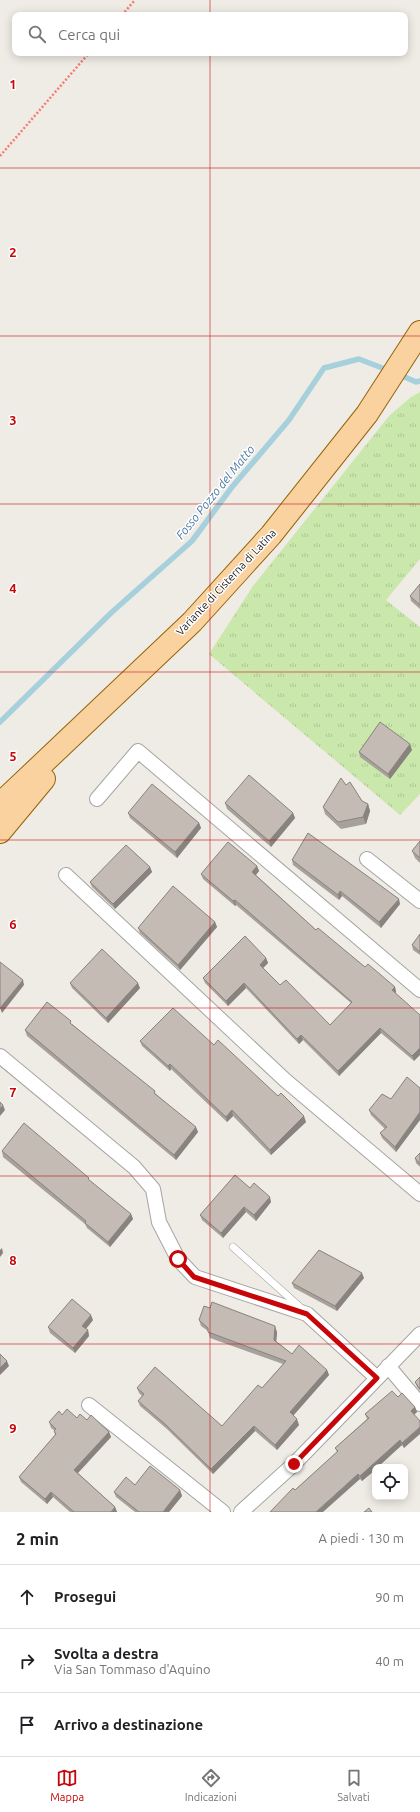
<!DOCTYPE html>
<html lang="it">
<head>
<meta charset="utf-8">
<style>
	:root { --surface:#fff; --page:#f2f2f2; --text:#202124; --muted:#757577; --line:#e0e0e0; --accent:#c60608 }
	body { margin:0; font-family:Ubuntu,sans-serif; background:var(--page); color:var(--text) }
	.controls { position:absolute; right:12px; bottom:12px; display:grid; overflow:hidden; border-radius:8px; box-shadow:0 2px 10px #0003 }
	.controls button { width:36px; height:36px; display:grid; place-items:center; padding:0; border:0; border-bottom:1px solid var(--line); background:var(--surface); color:var(--text); font:20px sans-serif }
	.stop { position:absolute; width:12px; height:12px; margin:-9px; border:3px solid #c60608; border-radius:50%; background:#fff }
	.stop.end { background:#c60608; border-color:#fff; box-shadow:0 1px 4px #0008 }
	.list { margin:0; padding:0; list-style:none }
	h2 { display:flex; justify-content:space-between; align-items:center; height:52px; margin:0; padding:0 16px; font-size:17px }
	h2 small { font-size:13px; font-weight:400; color:var(--muted) }
	.list li { display:grid; grid-template-columns:26px 1fr auto; gap:12px; align-items:center; box-sizing:border-box; height:64px; padding:0 16px; border-top:1px solid var(--line) }
	.list b { display:block; font-size:15px; white-space:nowrap }
	.list p { margin:0; font-size:13px; white-space:nowrap; color:var(--muted) }
	.list em { font-size:13px; font-style:normal; color:var(--muted) }
	.icon { flex:none; width:22px; height:22px; fill:none; stroke:currentColor; stroke-width:2; stroke-linecap:round; stroke-linejoin:round }
	.map { position:relative; flex:none; width:420px; height:1512px; overflow:hidden }
	.search { position:absolute; background:var(--surface); box-shadow:0 2px 10px #0003; left:12px; right:12px; top:12px; height:44px; display:flex; align-items:center; gap:10px; box-sizing:border-box; padding:0 14px; border-radius:8px; color:var(--muted); font-size:15px }
	.sheet { height:244px; background:var(--surface) }
	nav { display:flex; justify-content:space-around; align-items:center; box-sizing:border-box; height:56px; border-top:1px solid var(--line); background:var(--surface); font-size:11px; color:var(--muted) }
	nav a { display:grid; justify-items:center; gap:2px }
	nav .on { color:var(--accent) }
	.map>svg:first-child { display:block }
	.grass { fill:url(#grass-tufts) }
	.lines { fill:none; stroke-linecap:round; stroke-linejoin:round }
	.stream { stroke:#a6d0db; stroke-width:5.5 }
	.service-casing { stroke:#a5a5a5; stroke-width:8 }
	.minor-casing { stroke:#a5a5a5; stroke-width:16 }
	.primary-casing { stroke:#946305; stroke-width:24 }
	.path { stroke:#f57c6f; stroke-width:2.5; stroke-dasharray:2 2; stroke-linecap:butt }
	.service { stroke:#fff; stroke-width:7 }
	.minor { stroke:#fff; stroke-width:14 }
	.primary { stroke:#f9d2a0; stroke-width:22 }
	.wall { fill:#a8a19b }
	.shaded-wall { fill:#88837e }
	.building { fill:#c3bbb4; stroke:#88837e }
	.route { stroke:#c60608; stroke-width:5 }
	.grid { fill:none; stroke:#c60608; stroke-width:1; stroke-opacity:0.55 }
	.labels { text-anchor:middle; dominant-baseline:central; stroke-width:3; stroke-linejoin:round; paint-order:stroke }
	.street-label { font-size:11px; fill:#1e1e1e; stroke:#fff }
	.water-label { font-size:12px; font-style:italic; fill:#4a78a3; stroke:#fff }
	.grid-label { font-size:13px; text-anchor:middle; font-weight:bold; fill:#c60608; stroke:#fff; stroke-width:3; stroke-linejoin:round; paint-order:stroke }
</style>
</head>
<body>
<div class="map">
<svg width="420" height="1512" viewBox="0 0 420 1512">
	<defs>
		<pattern id="grass-tufts" width="24" height="20" patternUnits="userSpaceOnUse"><rect width="24" height="20" fill="#cae8ac"/><path d="M3 7l-1-3M5 7V3M7 7l1-3M15 17l-1-3M17 17v-4M19 17l1-3" fill="none" stroke="#adc794"/></pattern>
	</defs>
	<rect width="100%" height="100%" fill="#efebe5"/>
	<path class="grass" d="M420,392V559L386,600L420,627V794L400,815L209,654L253,586L389,416L411,397Z"/>
	<g class="lines">
		<path class="stream" d="M398,374L416,382L420,381
			M0,722L112,612L192,541L232,487L289,420L324,368L359,359L390,371"/>
		<defs>
			<path id="service" d="M233,1247L301,1308"/>
			<path id="minor" d="M97,799L138,751L420,990
				M367,859L420,901
				M66,875L285,1080L420,1194
				M0,1056L134,1167L153,1189L159,1222L178,1259L195,1277L307,1314L377,1378
				M388,1366L420,1404
				M89,1405L223,1512
				M241,1512L294,1464L420,1334"/>
			<path id="primary" d="M0,804L192,622L271,535L367,414L420,332
				M0,832L44,779"/>
		</defs>
		<use href="#service" class="service-casing"/>
		<use href="#minor" class="minor-casing"/>
		<use href="#primary" class="primary-casing"/>
		<path class="path" d="M122,15L135,0
			M0,156L89,53"/>
		<use href="#service" class="service"/>
		<use href="#minor" class="minor"/>
		<use href="#primary" class="primary"/>
	</g>
	<path class="wall" d="M420,584V609L411,601L410,596Z
		M412,750L390,779L360,757L359,752Z
		M346,785L362,801L368,804L370,811L366,824L341,829L325,814L323,807Z
		M225,803L293,813L295,818L271,847L227,809Z
		M128,813L199,823L201,828L177,858L130,818Z
		M420,841V863L415,858L412,851Z
		M292,860L400,904L381,928L342,896L339,900L293,865Z
		M257,866L259,871L256,875L316,930L365,967L395,987L396,992V993L414,1061L381,1033L339,1076L303,1040L299,1044L246,988L228,1006L205,983L203,978L266,958L268,963L263,968L280,985L330,1025L351,1003L236,905L235,906L203,879L201,874Z
		M150,867L152,872L115,909L92,887L90,882Z
		M215,922L217,927L180,970L140,933L138,928Z
		M420,934V955L413,950L412,945Z
		M70,983L140,988L108,1023L72,988Z
		M72,1024L156,1094L198,1132L176,1160L27,1036L25,1030Z
		M140,1041L214,1045L306,1122L271,1155L233,1116L227,1122L171,1069L170,1071L142,1046Z
		M420,1088V1120L396,1152L382,1138L380,1133L385,1129L371,1115L369,1110L391,1099Z
		M2,1151L90,1181L131,1214L133,1219L110,1247L87,1228L85,1224L3,1157Z
		M420,1153V1167L416,1163L415,1158Z
		M250,1188L271,1202L256,1221L246,1212L223,1238L202,1220L200,1215Z
		M364,1278L337,1311L294,1288L292,1283Z
		M93,1320L86,1329L88,1330L89,1336L75,1353L50,1333L48,1327Z
		M199,1320L277,1332L276,1341L292,1354L327,1370L329,1375L293,1416L299,1425L277,1450L255,1431L213,1474L167,1429L140,1406L138,1401L142,1396L139,1393L137,1388L222,1426L262,1388L283,1364L210,1338L208,1331L201,1326Z
		M420,1377V1391L417,1387L415,1382Z
		M398,1397L415,1407L417,1412L414,1414L404,1448L402,1445L375,1467V1470L362,1481L360,1479L295,1490L337,1452L335,1448L367,1419L365,1414Z
		M62,1415L87,1420L109,1432L111,1437L78,1473L115,1507L117,1512H70L53,1497L47,1504L21,1482L19,1477L55,1435L54,1431H55L51,1428L49,1422Z
		M135,1485L180,1490L182,1496L169,1512H135L116,1497L114,1492Z"/>
	<path class="shaded-wall" d="M410,744L412,750L390,779L388,774Z
		M368,804L370,811L366,824L363,817Z
		M293,813L295,818L271,847L269,841Z
		M199,823L201,828L177,858L175,852Z
		M257,866L259,871L254,877L252,872Z
		M150,867L152,872L115,909L113,904Z
		M340,891L342,896L339,900L338,895Z
		M399,899L400,904L381,928L379,922Z
		M235,900L236,905L235,906L233,901Z
		M215,922L217,927L180,970L178,965Z
		M266,958L268,963L261,970L260,965Z
		M23,980L24,985L2,1013L0,1008Z
		M138,983L140,988L108,1023L106,1018Z
		M244,983L246,988L228,1006L226,1001Z
		M395,987L396,992L394,995L392,990Z
		M380,1028L381,1033L339,1076L338,1071Z
		M301,1035L303,1040L299,1044L297,1039Z
		M420,1048V1055L414,1061L412,1056Z
		M170,1064L171,1069L170,1071L168,1066Z
		M3,1105L5,1110L0,1116V1109Z
		M232,1110L233,1116L227,1122L226,1117Z
		M420,1112V1120L396,1152L395,1147Z
		M304,1116L306,1122L271,1155L270,1150Z
		M196,1127L198,1132L176,1160L174,1155Z
		M270,1197L271,1202L256,1221L254,1215Z
		M244,1207L246,1212L223,1238L221,1233Z
		M131,1214L133,1219L110,1247L108,1242Z
		M2,1248L3,1253L0,1257V1250Z
		M362,1273L364,1278L337,1311L335,1306Z
		M91,1315L93,1320L84,1331L82,1326Z
		M275,1326L277,1332L276,1345L274,1340Z
		M88,1330L89,1336L75,1353L73,1348Z
		M7,1361L9,1366L0,1375V1368Z
		M327,1370L329,1375L291,1418L290,1412Z
		M415,1407L417,1412L413,1416L411,1411Z
		M297,1419L299,1425L277,1450L275,1445Z
		M254,1426L255,1431L213,1474L211,1469Z
		M420,1427V1434L404,1448L402,1443Z
		M109,1432L111,1437L76,1475L74,1470Z
		M400,1440L402,1445L378,1467H375V1470L362,1481L360,1476Z
		M358,1474L360,1479L323,1512H316Z
		M180,1490L182,1496L169,1512H163Z
		M51,1492L53,1497L47,1504L45,1499Z
		M115,1507L117,1512H111Z"/>
	<path class="building" d="M420,584V605L410,596Z
		M380,722L410,744L388,774L359,752Z
		M249,775L293,813L269,841L225,803Z
		M341,778L346,785L350,782L362,801L368,804L363,817L338,822L323,807Z
		M152,784L199,823L175,852L128,813Z
		M308,833L399,899L379,922L340,891L338,895L292,860Z
		M420,841V858L412,851Z
		M228,842L257,866L252,872L316,930L318,928L365,967L368,964L395,987L392,990L420,1015V1048L412,1056L380,1028L338,1071L301,1035L297,1039L244,983L226,1001L203,978L245,936L266,958L260,965L280,985L286,980L330,1025L352,1002L235,900L233,901L201,874Z
		M126,845L150,867L113,904L90,882Z
		M173,886L215,922L178,965L138,928Z
		M420,934V952L412,945Z
		M102,949L138,983L106,1018L70,983Z
		M0,962L23,980L0,1008Z
		M47,1002L71,1021L70,1023L155,1091L154,1093L196,1127L174,1155L25,1030Z
		M173,1008L214,1045L218,1040L278,1096L281,1093L304,1116L270,1150L232,1110L226,1117L170,1064L168,1066L140,1041Z
		M407,1077L420,1088V1112L395,1147L380,1133L387,1127L369,1110L382,1094L391,1099Z
		M0,1102L3,1105L0,1109Z
		M24,1123L89,1178L88,1179L131,1214L108,1242L85,1223L86,1221L2,1151Z
		M420,1153V1164L415,1158Z
		M235,1175L250,1188L254,1183L270,1197L254,1215L244,1207L221,1233L200,1215Z
		M319,1250L362,1273L335,1306L292,1283Z
		M72,1299L91,1315L82,1326L88,1330L73,1348L48,1327Z
		M212,1302L275,1326L274,1340L292,1354L299,1345L327,1370L290,1412L297,1419L275,1445L254,1426L211,1469L165,1424L138,1401L144,1394L137,1388L155,1367L222,1426L258,1385L262,1388L286,1361L208,1332V1328L199,1320L204,1306L210,1308Z
		M0,1354L7,1361L0,1368Z
		M420,1377V1389L415,1382Z
		M392,1391L398,1397L402,1393L415,1407L411,1411L420,1421V1427L402,1443L400,1440L360,1476L358,1474L316,1512H270L293,1488L295,1490L338,1451L335,1448L369,1418L365,1414Z
		M67,1409L77,1418L80,1414L87,1420L91,1415L109,1432L74,1470L115,1507L111,1512H74L51,1492L45,1499L19,1477L56,1434L54,1431L56,1429L49,1422L59,1411L62,1415Z
		M150,1466L180,1490L163,1512H139L114,1492L126,1477L135,1485Z
		M369,1508L372,1512H364Z"/>
	<g class="lines">
		<path class="route" d="M178,1259L194,1277L307,1314L377,1378L294,1464"/>
	</g>
	<path class="grid" d="M210,0V15M210,53V1512M0,168H420M0,336H420M0,504H420M0,672H420M0,840H420M0,1008H420M0,1176H420M0,1344H420"/>
	<g class="labels">
		<g class="street-label">
			<text transform="translate(226 582) rotate(-47)">Variante di Cisterna di Latina</text>
		</g>
		<g class="water-label">
			<text transform="translate(215 492) rotate(-51)">Fosso Pozzo del Matto</text>
		</g>
	</g>
	<g class="grid-label">
		<text x="13" y="89">1</text>
		<text x="13" y="257">2</text>
		<text x="13" y="425">3</text>
		<text x="13" y="593">4</text>
		<text x="13" y="761">5</text>
		<text x="13" y="929">6</text>
		<text x="13" y="1097">7</text>
		<text x="13" y="1265">8</text>
		<text x="13" y="1433">9</text>
	</g>
</svg>
<div class="controls">
<button><svg class="icon" aria-label="locate" viewBox="0 0 24 24"><circle cx="12" cy="12" r="6"/><path d="M12 2v4M12 18v4M2 12h4M18 12h4"/></svg></button>
</div>
<div class="stop" style="left:178px;top:1259px"></div>
<div class="stop end" style="left:294px;top:1464px"></div>
<div class="search"><svg class="icon" aria-label="search" viewBox="0 0 24 24"><circle cx="10" cy="10" r="6"/><path d="M15 15l6 6"/></svg>Cerca qui</div>
</div>
<section class="sheet">
<h2>2 min<small>A piedi · 130 m</small></h2>
<ul class="list">
<li><svg class="icon" aria-label="ahead" viewBox="0 0 24 24"><path d="M12 20V5M6 11l6-6 6 6"/></svg><div><b>Prosegui</b></div><em>90 m</em></li>
<li><svg class="icon" aria-label="right" viewBox="0 0 24 24"><path d="M7 20v-9h11M14 6l5 5-5 5"/></svg><div><b>Svolta a destra</b><p>Via San Tommaso d'Aquino</p></div><em>40 m</em></li>
<li><svg class="icon" aria-label="arrive" viewBox="0 0 24 24"><path d="M6 21V4h12l-3 4 3 4H6"/></svg><div><b>Arrivo a destinazione</b></div></li>
</ul>
</section>
<nav>
<a class="on"><svg class="icon" aria-label="map" viewBox="0 0 24 24"><path d="M3 6l6-2 6 2 6-2v14l-6 2-6-2-6 2zM9 4v14M15 6v14"/></svg>Mappa</a>
<a><svg class="icon" aria-label="directions" viewBox="0 0 24 24"><path d="M12 3l9 9-9 9-9-9zM9 14v-3h6M13 9l2 2-2 2"/></svg>Indicazioni</a>
<a><svg class="icon" aria-label="saved" viewBox="0 0 24 24"><path d="M7 4h10v16l-5-4-5 4z"/></svg>Salvati</a>
</nav>
</body>
</html>
